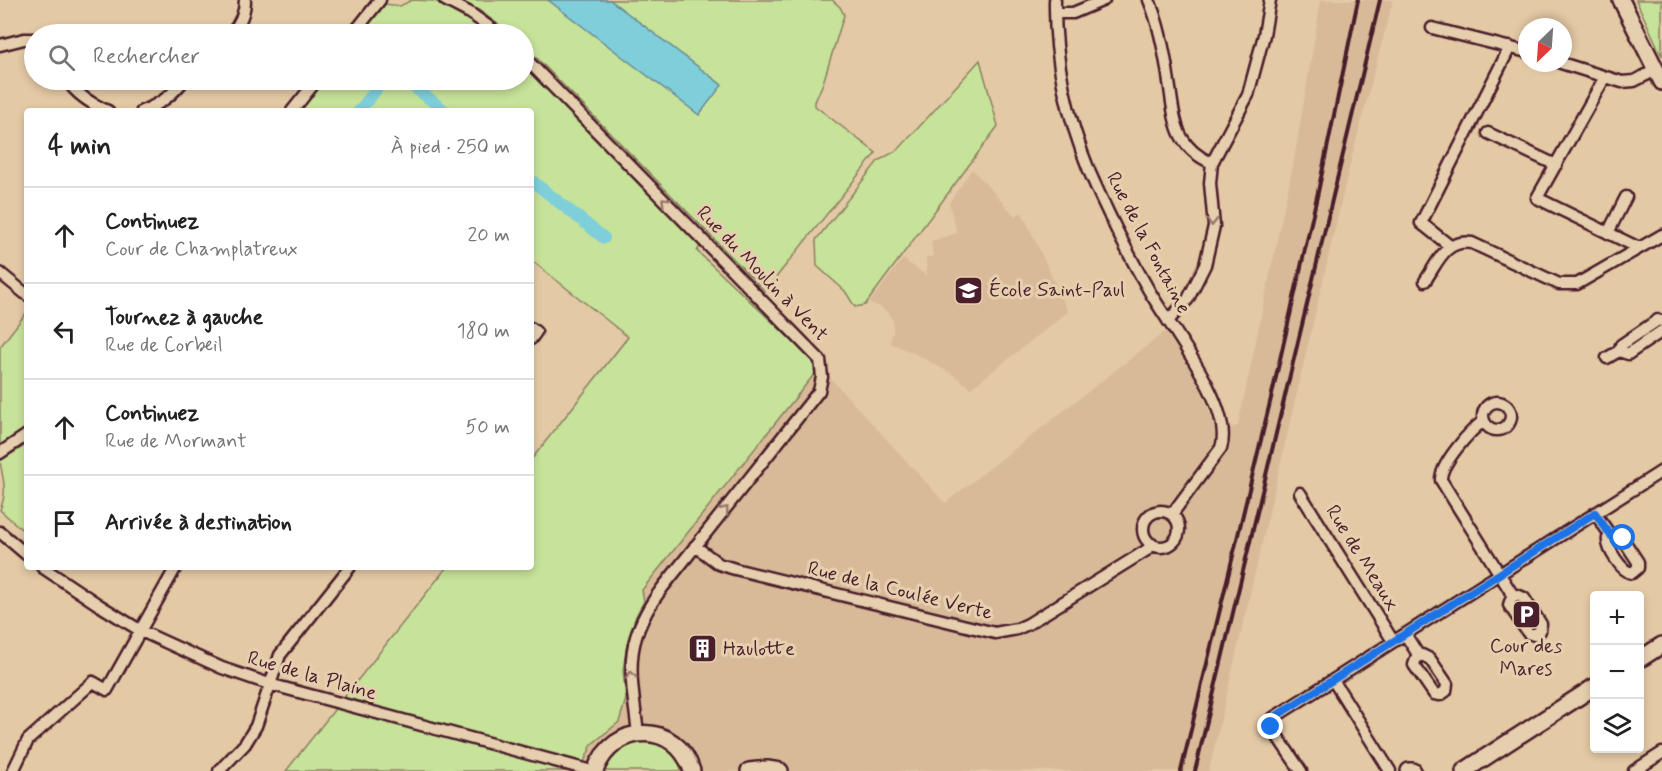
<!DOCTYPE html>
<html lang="fr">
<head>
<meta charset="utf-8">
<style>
	:root { --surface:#fff; --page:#f6f6f6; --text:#222; --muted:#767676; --line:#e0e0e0 }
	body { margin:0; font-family:Mynerve,sans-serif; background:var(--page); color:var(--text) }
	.controls { position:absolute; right:18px; bottom:18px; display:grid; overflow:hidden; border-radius:6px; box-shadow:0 3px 9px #0003 }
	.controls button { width:54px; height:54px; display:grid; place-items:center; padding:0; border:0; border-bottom:2px solid var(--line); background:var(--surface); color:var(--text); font:30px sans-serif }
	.compass { position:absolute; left:1518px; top:18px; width:54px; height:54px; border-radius:50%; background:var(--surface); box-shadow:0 3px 9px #0003; rotate:205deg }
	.stop { position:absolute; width:18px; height:18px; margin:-14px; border:4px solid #1a73e8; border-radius:50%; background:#fff }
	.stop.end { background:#1a73e8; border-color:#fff; box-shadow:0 2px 6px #0008 }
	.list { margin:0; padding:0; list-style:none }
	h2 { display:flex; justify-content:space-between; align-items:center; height:78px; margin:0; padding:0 24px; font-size:26px }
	h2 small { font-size:20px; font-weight:400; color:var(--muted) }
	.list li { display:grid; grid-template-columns:39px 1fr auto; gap:18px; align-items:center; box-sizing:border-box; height:96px; padding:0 24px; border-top:2px solid var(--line) }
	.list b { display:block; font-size:22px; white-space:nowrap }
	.list p { margin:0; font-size:20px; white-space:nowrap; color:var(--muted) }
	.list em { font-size:20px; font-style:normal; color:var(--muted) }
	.icon { flex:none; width:33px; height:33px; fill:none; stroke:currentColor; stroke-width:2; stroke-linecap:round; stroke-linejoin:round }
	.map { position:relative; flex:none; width:1662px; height:771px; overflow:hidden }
	.search { position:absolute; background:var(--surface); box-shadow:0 3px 9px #0003; left:24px; top:24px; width:510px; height:66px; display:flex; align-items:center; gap:15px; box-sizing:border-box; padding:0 21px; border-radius:33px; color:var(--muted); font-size:22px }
	.panel { position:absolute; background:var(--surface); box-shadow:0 3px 9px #0003; left:24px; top:108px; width:510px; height:462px; border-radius:6px }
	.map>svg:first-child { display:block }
	.built { fill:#d8ba98 }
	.green { fill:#c7e299; stroke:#888062; stroke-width:1.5 }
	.water { fill:#7fcfda; stroke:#6a8994; stroke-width:1.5 }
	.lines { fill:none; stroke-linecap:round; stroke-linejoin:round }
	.canal { stroke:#7fcfda; stroke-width:12 }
	.street-casing { stroke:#4a1f2b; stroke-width:15 }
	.secondary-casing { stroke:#4a1f2b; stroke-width:20 }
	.street { stroke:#e6cfae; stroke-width:10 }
	.secondary { stroke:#e6cfae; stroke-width:15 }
	.rail { stroke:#4a1f2b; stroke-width:4 }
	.oneway { stroke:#98776c }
	.route { stroke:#1a73e8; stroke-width:8 }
	.labels { text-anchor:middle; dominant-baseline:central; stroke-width:6; stroke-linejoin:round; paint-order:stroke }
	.street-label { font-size:20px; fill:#4a1f2b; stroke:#e6cfae }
	.poi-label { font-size:20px; fill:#4a1f2b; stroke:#e6cfae; text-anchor:start }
</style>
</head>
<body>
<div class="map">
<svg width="1662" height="771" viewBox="0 0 1662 771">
	<rect width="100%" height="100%" fill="#e4c9a5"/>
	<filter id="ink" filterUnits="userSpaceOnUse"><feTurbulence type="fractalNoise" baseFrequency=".0167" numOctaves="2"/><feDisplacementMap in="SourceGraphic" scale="12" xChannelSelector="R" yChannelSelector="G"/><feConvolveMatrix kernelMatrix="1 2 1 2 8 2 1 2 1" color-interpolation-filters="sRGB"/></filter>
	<g filter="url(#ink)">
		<path class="built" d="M1321,0H1393L1349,168L1209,771H580L592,744L619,722L626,699L623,670L628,640L636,616L644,602L642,590L820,367L945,503L1166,331L1197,379L1217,432L1238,426L1294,160Z
			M972,169L1015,216L1022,212L1068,312L971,388L952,374L914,353L890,343L893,332V321L888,313L881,307L869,303L903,259L927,276L926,257H933L931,241L957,233L949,203Z"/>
		<path class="green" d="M412,0L435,1L491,34H360L385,4L400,6Z
			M459,0H832L840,7L844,15L823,83L815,102V106L876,153L765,291L524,45V34H511L480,11Z
			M1636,0H1662V56Z
			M980,60L998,126L865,305L855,307L845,291L817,266L816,240L878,161L899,149Z
			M524,64L700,246L697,251L820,367L642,590L644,601L636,616L628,640L623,670L626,699L619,722L592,744L580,771H286L447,567H531V460L628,337L531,260V111H299L324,80H524Z
			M27,312V427L0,446V347Z
			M27,444V534L0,510C8,490 3,481 0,461Z
			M636,740C661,741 674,747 685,771H602L612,753Z"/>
		<path class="water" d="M548,0H610L722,85L699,115Z"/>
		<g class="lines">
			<path class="canal" d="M405,80L445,111
				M359,111L384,80
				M531,180L604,238"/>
			<defs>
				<path id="street" d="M445,0L470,13L499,34
					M1055,0C1054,59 1068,119 1090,173C1107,212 1126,250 1147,287C1167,324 1235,406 1221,448L1172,514
					M1149,0C1160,26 1165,54 1169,82C1172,100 1173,120 1181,136C1188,149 1200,158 1212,163
					M1055,13H1073L1104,0
					M1432,28L1527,52
					M231,34C240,24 245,14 245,0
					M353,34L380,0
					M0,45L24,39H34
					M524,57L820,360L822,377L819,391L663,587C622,641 630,670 638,733
					M1561,63L1622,82L1634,81L1656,70
					M1605,77L1537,198L1639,248
					M67,80C77,95 91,104 108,111
					M142,111C161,104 172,95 184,80
					M292,111L317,80
					M1488,133L1556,165
					M1608,233L1626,197
					M1450,246L1421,223L1510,47
					M0,273L27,295
					M1425,281C1438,262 1445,239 1472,243L1559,284H1577L1662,235
					M1168,321L1188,299L1205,265L1214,226L1210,183L1212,163L1248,95L1264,35L1270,0
					M531,328L536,332L531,339
					M1619,351L1628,354L1662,331
					M1607,358L1619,351L1621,345L1658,320L1662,321
					M1483 416a14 14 0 1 1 28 0a14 14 0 1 1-28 0Z
					M1484,421C1470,430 1440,465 1441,480L1514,597
					M0,453L27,435
					M1300,493L1393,641
					M1143 529a18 18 0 1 1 36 0a18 18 0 1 1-36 0Z
					M1595,513L1611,536
					M0,532L27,555
					M1615,534L1621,536L1638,562V568L1632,573C1622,572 1606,548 1608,538Z
					M695,546L719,564L735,569L995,633L1017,629L1028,624L1147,550L1152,544
					M42,567L99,605L141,631L222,668L269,684L592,771
					M1517,595L1524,598L1541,624L1540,631L1534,635L1528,633L1509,605L1511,599Z
					M1405,634L1419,656
					M1422,655L1430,659L1447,684L1446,691L1440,695L1434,694L1414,665L1416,658Z
					M13,771L28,740L93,682L107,690L176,567
					M219,771L245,744L256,726L280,655L350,567
					M1301,771L1271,727L1273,718L1333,680
					M1390,771L1333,680L1662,471
					M1634,771L1662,753"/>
				<path id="secondary" d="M1621,0L1662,82
					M1640,659L1662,645
					M595,771C613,722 676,720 692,771
					M749,771L767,769L780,771
					M1409,771H1413
					M1464,771L1594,687"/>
			</defs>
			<use href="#street" class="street-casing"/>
			<use href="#secondary" class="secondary-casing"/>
			<use href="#street" class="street"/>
			<use href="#secondary" class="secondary"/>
			<path class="rail" d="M1181,771L1273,390L1318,192L1358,0
				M1195,771L1380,0"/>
		</g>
		<defs><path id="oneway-chevron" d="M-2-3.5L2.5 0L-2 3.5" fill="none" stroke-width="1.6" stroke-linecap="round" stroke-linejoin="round" transform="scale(1.5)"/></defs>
		<g class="oneway">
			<use href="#oneway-chevron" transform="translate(665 201) rotate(-135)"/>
			<use href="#oneway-chevron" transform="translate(1212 222) rotate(91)"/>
			<use href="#oneway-chevron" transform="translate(725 510) rotate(-51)"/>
			<use href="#oneway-chevron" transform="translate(631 675) rotate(-95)"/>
		</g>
	</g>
	<g class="lines" filter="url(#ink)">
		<path class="route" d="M1271,727L1273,718L1595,513L1611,536L1616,534L1623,538"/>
	</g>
	<defs>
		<symbol id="school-square" viewBox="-11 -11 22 22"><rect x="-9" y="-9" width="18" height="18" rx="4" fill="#4a1f2b" stroke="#e6cfae"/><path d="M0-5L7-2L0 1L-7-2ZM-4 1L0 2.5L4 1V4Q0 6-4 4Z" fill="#fff"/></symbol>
		<symbol id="parking-square" viewBox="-11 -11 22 22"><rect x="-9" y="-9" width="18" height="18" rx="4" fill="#4a1f2b" stroke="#e6cfae"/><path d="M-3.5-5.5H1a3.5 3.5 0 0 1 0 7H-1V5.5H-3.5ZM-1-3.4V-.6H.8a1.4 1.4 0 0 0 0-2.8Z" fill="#fff"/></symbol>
		<symbol id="building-square" viewBox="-11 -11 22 22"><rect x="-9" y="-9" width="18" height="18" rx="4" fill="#4a1f2b" stroke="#e6cfae"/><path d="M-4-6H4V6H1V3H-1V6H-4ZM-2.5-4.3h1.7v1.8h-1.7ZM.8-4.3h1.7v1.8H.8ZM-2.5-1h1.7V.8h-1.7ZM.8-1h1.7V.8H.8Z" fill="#fff"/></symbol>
	</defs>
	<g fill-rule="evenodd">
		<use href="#school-square" x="952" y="274" width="33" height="33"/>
		<use href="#parking-square" x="1510" y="598" width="33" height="33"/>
		<use href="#building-square" x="686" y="632" width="33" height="33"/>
	</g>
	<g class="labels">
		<g class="street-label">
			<text transform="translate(1148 243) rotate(62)">Rue de la Fontaine</text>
			<text transform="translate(762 274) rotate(46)">Rue du Moulin à Vent</text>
			<text transform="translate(1362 558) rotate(58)">Rue de Meaux</text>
			<text transform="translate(900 591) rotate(14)">Rue de la Coulée Verte</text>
			<text transform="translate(312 676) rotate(16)">Rue de la Plaine</text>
		</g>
		<g class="poi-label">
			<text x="989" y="290">École Saint-Paul</text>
			<text x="1526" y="646" text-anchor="middle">Cour des<tspan x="1526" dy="23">Mares</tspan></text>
			<text x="723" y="649">Haulotte</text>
		</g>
	</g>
</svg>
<div class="controls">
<button>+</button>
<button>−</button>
<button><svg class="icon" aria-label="layers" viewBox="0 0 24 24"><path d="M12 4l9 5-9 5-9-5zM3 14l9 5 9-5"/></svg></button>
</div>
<svg class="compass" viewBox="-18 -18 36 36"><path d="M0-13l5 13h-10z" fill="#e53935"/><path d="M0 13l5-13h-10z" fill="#767676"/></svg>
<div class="stop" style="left:1623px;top:538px"></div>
<div class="stop end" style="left:1271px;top:727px"></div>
<div class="search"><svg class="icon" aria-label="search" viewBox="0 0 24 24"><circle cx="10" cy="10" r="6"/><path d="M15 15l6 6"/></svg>Rechercher</div>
<section class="panel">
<h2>4 min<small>À pied · 250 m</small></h2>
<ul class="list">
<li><svg class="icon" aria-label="ahead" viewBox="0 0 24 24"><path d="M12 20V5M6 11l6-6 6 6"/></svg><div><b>Continuez</b><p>Cour de Champlatreux</p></div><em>20 m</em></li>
<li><svg class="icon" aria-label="left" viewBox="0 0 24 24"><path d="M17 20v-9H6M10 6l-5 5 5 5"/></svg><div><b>Tournez à gauche</b><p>Rue de Corbeil</p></div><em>180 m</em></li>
<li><svg class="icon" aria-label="ahead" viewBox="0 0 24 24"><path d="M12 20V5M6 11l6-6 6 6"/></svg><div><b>Continuez</b><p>Rue de Mormant</p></div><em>50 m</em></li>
<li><svg class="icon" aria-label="arrive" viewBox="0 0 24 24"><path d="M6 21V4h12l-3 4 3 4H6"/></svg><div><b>Arrivée à destination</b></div></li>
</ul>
</section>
</div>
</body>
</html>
